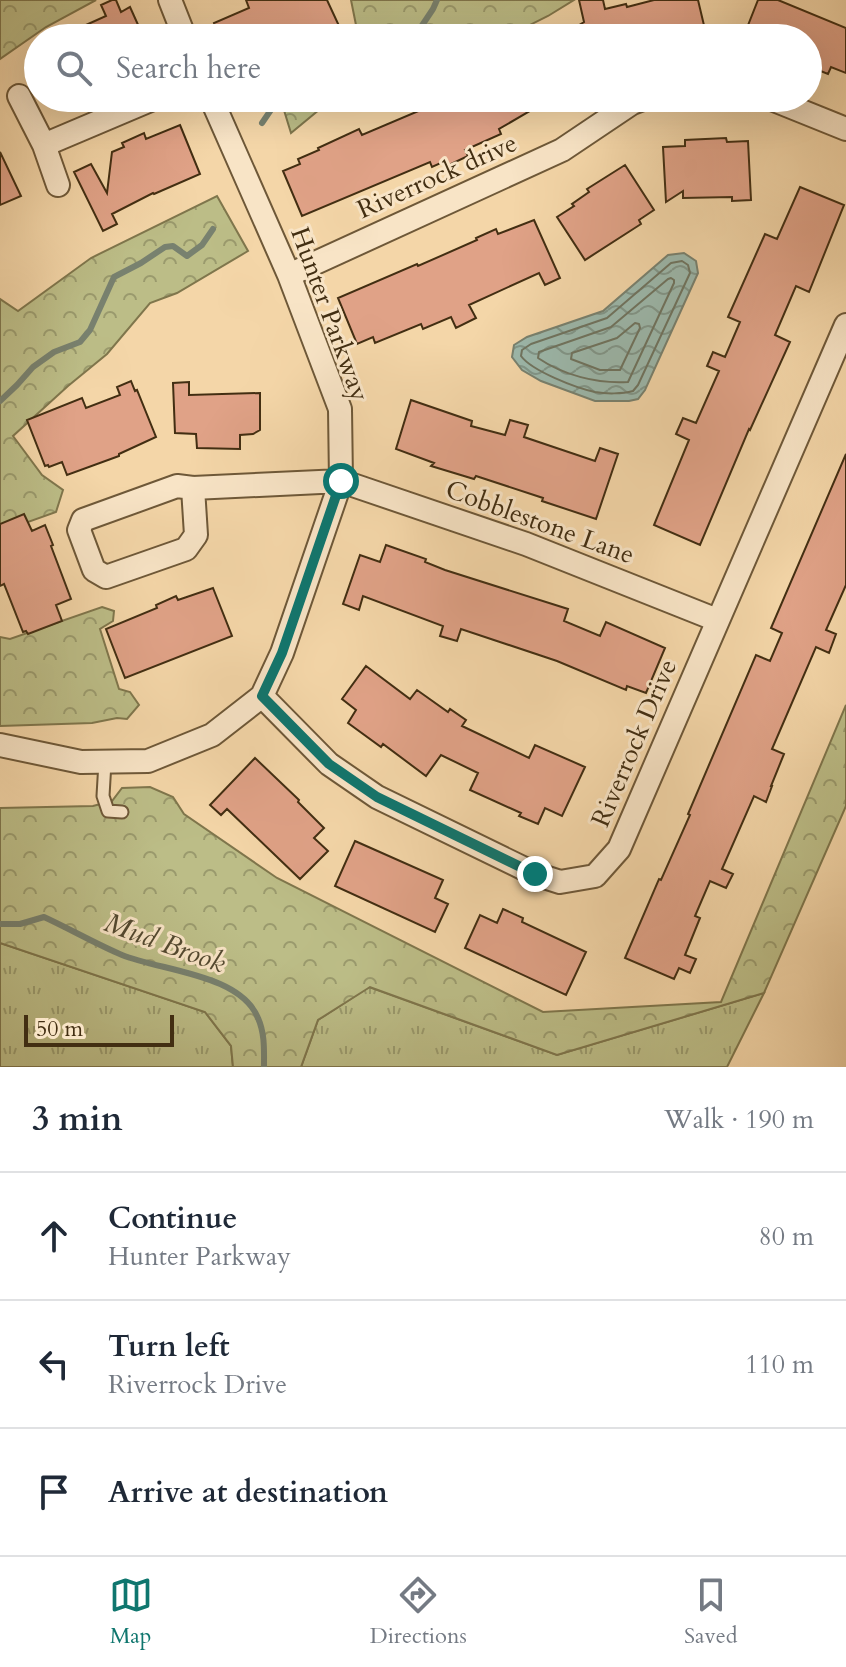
<!DOCTYPE html>
<html lang="en">
<head>
<meta charset="utf-8">
<style>
	:root { --surface:#fff; --page:#f2f2f3; --text:#1f2937; --muted:#747a83; --line:#e0e1e3; --accent:#0f766e }
	body { margin:0; font-family:Cardo,serif; background:var(--page); color:var(--text) }
	.scale { position:absolute; left:24px; bottom:20px; width:150px; box-sizing:border-box; padding-left:8px; border:4px solid #422e12; border-top:0; font-size:22px; line-height:28px; white-space:nowrap; color:#422e12; -webkit-text-stroke:6px #f8e4c6; paint-order:stroke }
	.stop { position:absolute; width:24px; height:24px; margin:-18px; border:6px solid #0f766e; border-radius:50%; background:#fff }
	.stop.end { background:#0f766e; border-color:#fff; box-shadow:0 2px 8px #0008 }
	.list { margin:0; padding:0; list-style:none }
	h2 { display:flex; justify-content:space-between; align-items:center; height:104px; margin:0; padding:0 32px; font-size:34px }
	h2 small { font-size:26px; font-weight:400; color:var(--muted) }
	.list li { display:grid; grid-template-columns:52px 1fr auto; gap:24px; align-items:center; box-sizing:border-box; height:128px; padding:0 32px; border-top:2px solid var(--line) }
	.list b { display:block; font-size:30px; white-space:nowrap }
	.list p { margin:0; font-size:26px; white-space:nowrap; color:var(--muted) }
	.list em { font-size:26px; font-style:normal; color:var(--muted) }
	.icon { flex:none; width:44px; height:44px; fill:none; stroke:currentColor; stroke-width:2; stroke-linecap:round; stroke-linejoin:round }
	.map { position:relative; flex:none; width:846px; height:1067px; overflow:hidden }
	.search { position:absolute; background:var(--surface); box-shadow:0 8px 32px #0002; left:24px; right:24px; top:24px; height:88px; display:flex; align-items:center; gap:20px; box-sizing:border-box; padding:0 28px; border-radius:44px; color:var(--muted); font-size:30px }
	.sheet { height:488px; background:var(--surface) }
	nav { display:flex; justify-content:space-around; align-items:center; box-sizing:border-box; height:112px; border-top:2px solid var(--line); background:var(--surface); font-size:22px; color:var(--muted) }
	nav a { display:grid; justify-items:center; gap:4px }
	nav .on { color:var(--accent) }
	.map>svg:first-child { display:block }
	.grass { fill:url(#grass-tufts); stroke:#7f764c; stroke-width:2 }
	.forest { fill:url(#forest-crowns); stroke:#7f764c; stroke-width:2 }
	.water { fill:url(#water-waves); stroke:#78816f; stroke-width:2 }
	.lines { fill:none; stroke-linecap:round; stroke-linejoin:round }
	.shore { stroke:#6f7460; stroke-width:2 }
	.stream { stroke:#78816f; stroke-width:6 }
	.building { fill:#e0a287; stroke:#422e12; stroke-width:2 }
	.service-casing { stroke:#6e5838; stroke-width:15 }
	.minor-casing { stroke:#6e5838; stroke-width:26 }
	.service { stroke:#f8e4c6; stroke-width:11 }
	.minor { stroke:#f8e4c6; stroke-width:22 }
	.route { stroke:#0f766e; stroke-width:10 }
	.labels { text-anchor:middle; dominant-baseline:central; stroke-width:6; stroke-linejoin:round; paint-order:stroke }
	.street-label { font-size:26px; fill:#422e12; stroke:#f8e4c6 }
	.water-label { font-size:28px; font-style:italic; fill:#544a31; stroke:#f8e4c6 }
</style>
</head>
<body>
<div class="map">
<svg width="846" height="1067" viewBox="0 0 846 1067">
	<defs>
		<pattern id="grass-tufts" width="24" height="20" patternUnits="userSpaceOnUse" patternTransform="scale(2)"><rect width="24" height="20" fill="#bcbd87"/><path d="M3 7l-1-3M5 7V3M7 7l1-3M15 17l-1-3M17 17v-4M19 17l1-3" fill="none" stroke="#9a9a6d"/></pattern>
		<pattern id="forest-crowns" width="20" height="18" patternUnits="userSpaceOnUse" patternTransform="scale(2)"><rect width="20" height="18" fill="#bcbd87"/><path d="M2 6a3 3 0 1 1 6 0M12 15a3 3 0 1 1 6 0" fill="none" stroke="#9a9a6d"/></pattern>
		<pattern id="water-waves" width="16" height="10" patternUnits="userSpaceOnUse" patternTransform="scale(2)"><rect width="16" height="10" fill="#9cb9ad"/><path d="M0 5q4-4 8 0t8 0" fill="none" stroke="#81978b"/></pattern>
	</defs>
	<rect width="100%" height="100%" fill="#f4d6a8"/>
	<filter id="stains"><feTurbulence type="fractalNoise" baseFrequency=".0025" numOctaves="4"/><feColorMatrix values="0 0 0 0 .2 0 0 0 0 .09 0 0 0 0 .02 0 0 0 .5 -.17"/></filter>
	<radialGradient id="worn" r=".72"><stop offset=".6" stop-color="#630" stop-opacity="0"/><stop offset="1" stop-color="#630" stop-opacity=".3"/></radialGradient>
	<path class="grass" d="M0,943L205,1012L231,1046L233,1067H0Z
		M369,987L557,1055L764,993L727,1067H301L318,1020Z"/>
	<path class="forest" d="M0,0H96L46,27L0,59Z
		M351,0H574L548,16L504,38H350L356,25Z
		M248,98H348L331,100L291,133L283,107L270,108L251,105L247,99Z
		M217,196L248,251L177,293L150,303L107,354L68,386L13,436L42,475L63,490L56,512L0,532V299L18,311L91,258Z
		M102,607L114,611L113,621L100,629L119,689L130,692L139,705L127,719L117,718L92,723L0,726V637L10,639Z
		M846,705V806L764,993L557,1055L370,987L318,1020L301,1067H233L231,1046L205,1012L0,943V808L93,806L112,801L122,788L150,787L173,797L184,814L277,878L543,1012L721,1002Z"/>
	<path class="water" d="M684,253L696,261L698,273L645,390L638,399L629,401H595L541,381L522,370L512,357L514,345L527,337L603,311L668,255Z"/>
	<g class="lines">
		<path class="shore" d="M682,261L688,265L690,273L638,385L633,391C622,394 606,394 595,392C576,388 532,371 521,356L522,350L531,344L607,318L671,263Z
			M671,278L674,280V283L628,382C597,384 563,375 538,358L539,352L611,327L668,279Z
			M635,323L639,324L640,328L620,370H600L571,359L572,353L617,338Z"/>
		<path class="stream" d="M411,38L415,36L433,9L437,0
			M262,123L279,98
			M0,401L17,385L33,367L54,352L80,342L90,330L114,277L141,263L165,247L173,246L187,256L202,245L213,229
			M0,924H20L44,917C70,929 96,944 122,955C162,971 240,974 258,1018C265,1034 264,1050 264,1067"/>
	</g>
	<path class="building" d="M112,0H116L121,12L130,7L144,38H57L106,16L101,5Z
		M246,0H327L340,28L330,32L332,38H220L214,23L249,8Z
		M579,0H603L605,9L626,4L627,7L654,0H698L707,38H558L584,22Z
		M758,0H778L846,28V73L831,67L828,74L808,66V38H743Z
		M449,98H552L499,129L501,134L465,150L468,156L447,166L445,161L432,167L430,162L302,216L283,171L300,164L298,159L319,150L318,148L359,129L362,135Z
		M180,125L200,174L154,194L153,193L112,214L117,224L103,231L74,172L91,164L107,193L112,152L124,147L122,143L144,133L146,139Z
		M726,138L727,142L748,141L751,200L732,201V197L683,198V191L666,202L663,147L685,146V140Z
		M0,152L21,196L0,205Z
		M625,165L654,210L639,220L641,224L585,260L557,217L574,206L572,204L589,192L587,189Z
		M800,187L844,205L809,292L796,286L775,335L790,342L750,430L749,429L700,545L654,525L689,440L676,434L683,418L696,423L719,371L707,366L713,352L725,357L740,322L728,317L765,234L777,239Z
		M534,220L560,278L545,285L539,273L469,305L476,318L456,328L451,317L423,329L421,324L375,343L373,337L357,344L338,298L417,264L418,266L477,240L476,238L496,229L498,234Z
		M131,381L135,391L137,390L156,437L119,454V456L67,475L62,462L49,467L48,465L45,466L27,420L82,398L86,408L120,395L117,387Z
		M189,382V395L260,393V430L253,434L240,435V449L197,448L196,434L175,433L173,383Z
		M411,400L472,421L471,426L505,435L510,420L528,425L524,437L595,461L600,448L618,454L596,519L542,501L543,498L476,476L474,479L431,466L434,463L396,449Z
		M846,454V585L826,630L836,634L829,653L816,647L772,749L784,754L771,786H772L766,802L754,796L722,869L733,874L726,888L710,881L695,916L700,918L685,955L696,959L690,973L679,968L674,979L625,958L659,879L661,880L690,815L688,814L756,655L770,661L782,633L771,628Z
		M24,514L32,531L45,525L53,545L51,546L71,599L56,605L62,621L28,634L26,631L23,632L4,584L0,586V524Z
		M386,545L426,559L425,562L445,570L568,609L564,621L600,636L606,622L665,648L646,693L627,686L626,690L557,661L461,629L457,641L440,636L443,626L363,596L359,610L343,604L360,555L380,562Z
		M213,588L232,636L125,678L106,629L157,608L156,605L176,596L178,600Z
		M366,666L410,699L417,690L448,712L450,709L466,720L462,726L529,758L535,745L585,767L562,816L545,808L538,824L519,816L521,813L470,790L478,773L441,755L426,776L383,744L381,747L348,723L356,710L342,699Z
		M255,758L299,800L298,802L324,828L314,838L328,851L300,879L227,809L221,815L210,805Z
		M355,841L443,880L435,898L448,904L435,932L335,886Z
		M503,909L523,918L522,922L586,952L566,995L465,948L480,915L497,923Z"/>
	<g class="lines">
		<defs>
			<path id="service" d="M105,762L103,796L108,811L122,812"/>
			<path id="minor" d="M170,0L185,38
				M19,96L44,145
				M769,98L846,129
				M58,185L44,145L155,98
				M289,275L562,150L632,103L645,98
				M193,488L196,535L186,549L106,577L94,570L79,530L83,520L177,486L193,488L341,481L526,544L717,620
				M262,696L329,764L377,797L535,874L560,882L595,876L619,849L846,325
				M0,745L81,762L148,761L212,735L262,696L282,653L341,481L340,409L289,275L211,98"/>
		</defs>
		<use href="#service" class="service-casing"/>
		<use href="#minor" class="minor-casing"/>
		<use href="#service" class="service"/>
		<use href="#minor" class="minor"/>
	</g>
	<g class="lines">
		<path class="route" d="M341,481L282,653L262,696L329,764L377,797L535,874"/>
	</g>
	<g class="labels">
		<g class="street-label">
			<text transform="translate(437 176) rotate(-24)">Riverrock drive</text>
			<text transform="translate(330 314) rotate(70)">Hunter Parkway</text>
			<text transform="translate(540 522) rotate(20)">Cobblestone Lane</text>
			<text transform="translate(634 743) rotate(-67)">Riverrock Drive</text>
		</g>
		<g class="water-label">
			<text transform="translate(165 943) rotate(20)">Mud Brook</text>
		</g>
	</g>
	<rect width="100%" height="100%" filter="url(#stains)"/>
	<rect width="100%" height="100%" fill="url(#worn)"/>
</svg>
<div class="scale">50 m</div>
<div class="stop" style="left:341px;top:481px"></div>
<div class="stop end" style="left:535px;top:874px"></div>
<div class="search"><svg class="icon" aria-label="search" viewBox="0 0 24 24"><circle cx="10" cy="10" r="6"/><path d="M15 15l6 6"/></svg>Search here</div>
</div>
<section class="sheet">
<h2>3 min<small>Walk · 190 m</small></h2>
<ul class="list">
<li><svg class="icon" aria-label="ahead" viewBox="0 0 24 24"><path d="M12 20V5M6 11l6-6 6 6"/></svg><div><b>Continue</b><p>Hunter Parkway</p></div><em>80 m</em></li>
<li><svg class="icon" aria-label="left" viewBox="0 0 24 24"><path d="M17 20v-9H6M10 6l-5 5 5 5"/></svg><div><b>Turn left</b><p>Riverrock Drive</p></div><em>110 m</em></li>
<li><svg class="icon" aria-label="arrive" viewBox="0 0 24 24"><path d="M6 21V4h12l-3 4 3 4H6"/></svg><div><b>Arrive at destination</b></div></li>
</ul>
</section>
<nav>
<a class="on"><svg class="icon" aria-label="map" viewBox="0 0 24 24"><path d="M3 6l6-2 6 2 6-2v14l-6 2-6-2-6 2zM9 4v14M15 6v14"/></svg>Map</a>
<a><svg class="icon" aria-label="directions" viewBox="0 0 24 24"><path d="M12 3l9 9-9 9-9-9zM9 14v-3h6M13 9l2 2-2 2"/></svg>Directions</a>
<a><svg class="icon" aria-label="saved" viewBox="0 0 24 24"><path d="M7 4h10v16l-5-4-5 4z"/></svg>Saved</a>
</nav>
</body>
</html>
